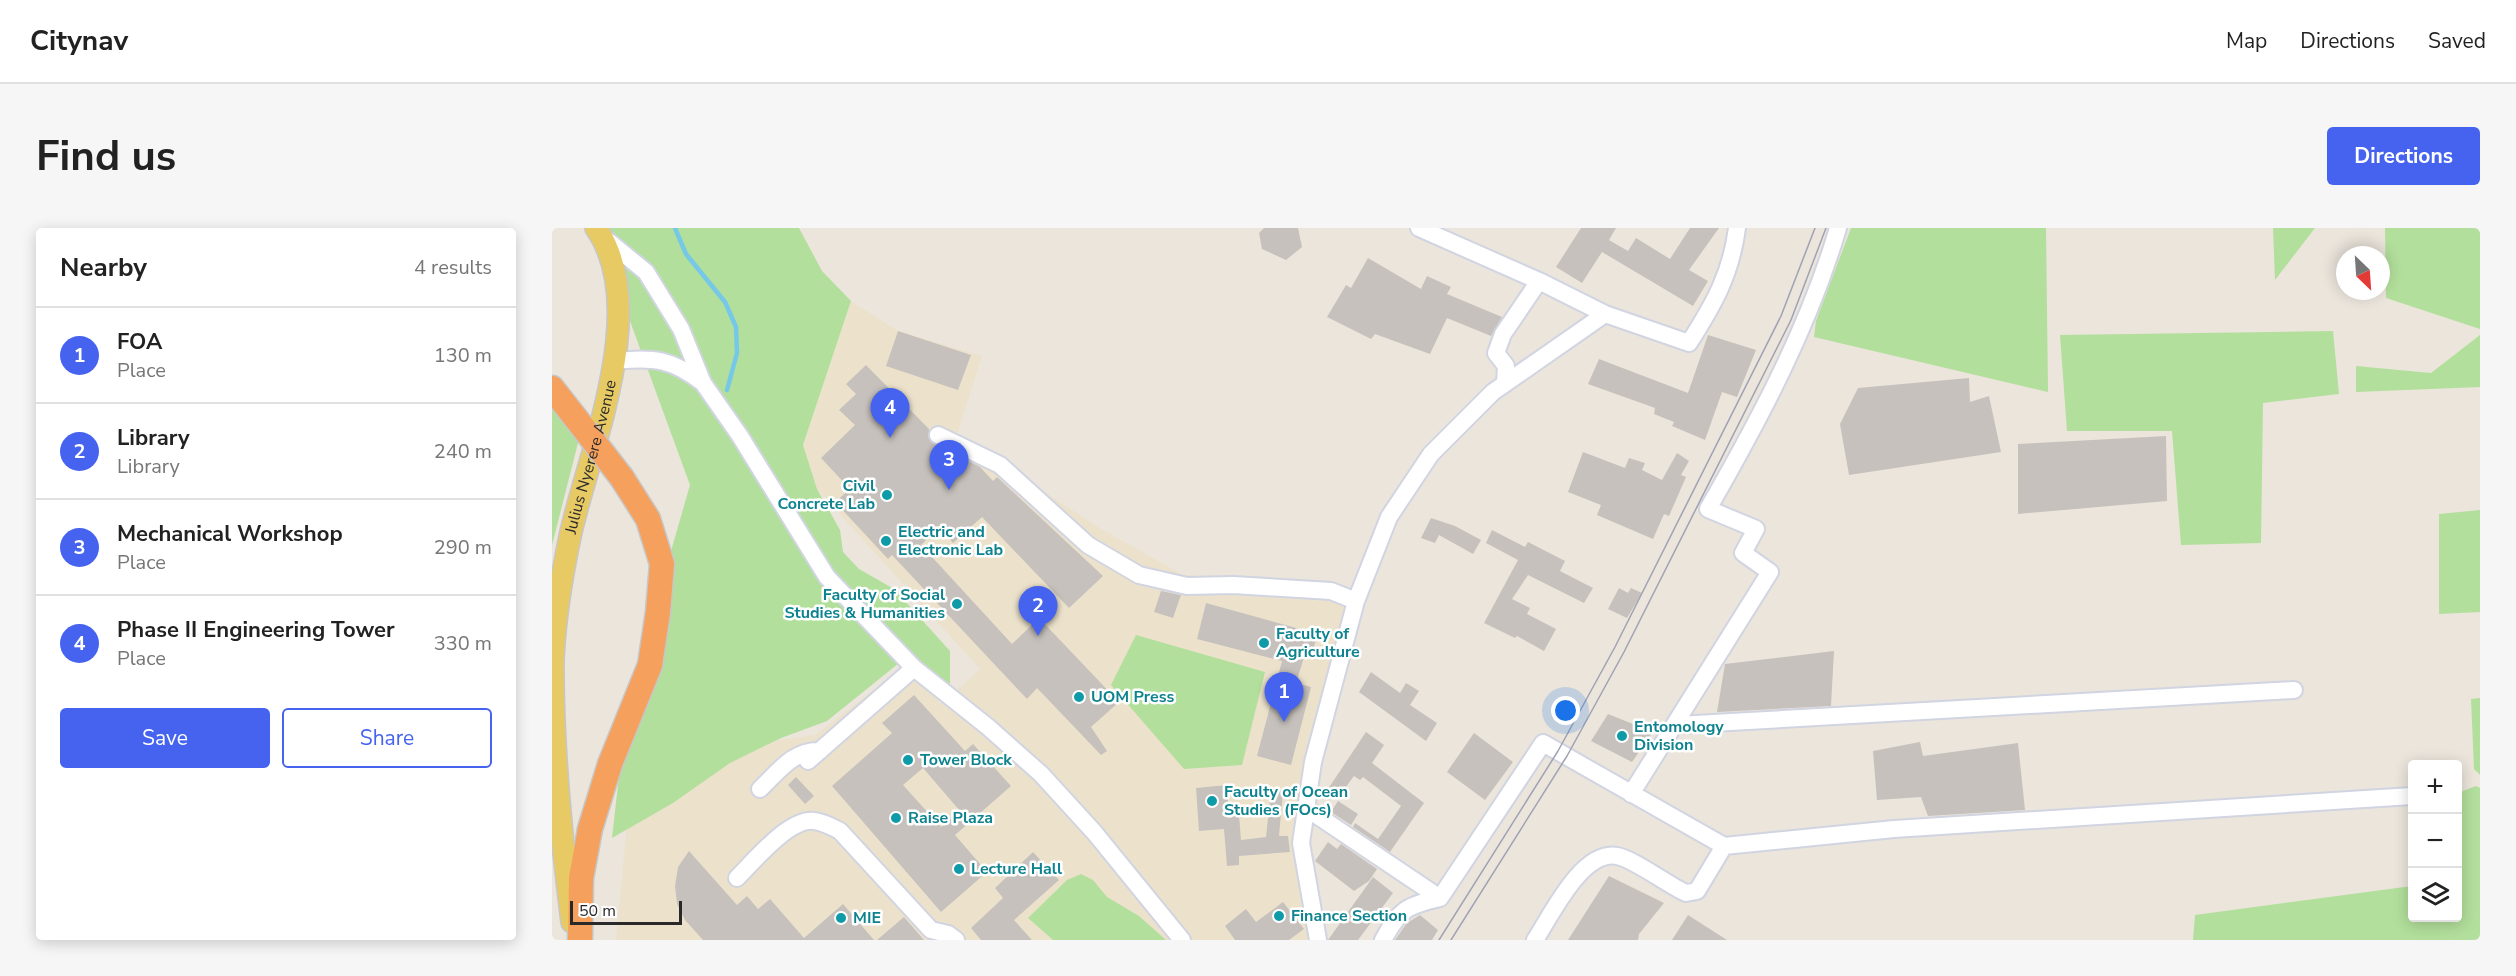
<!DOCTYPE html>
<html lang="en">
<head>
<meta charset="utf-8">
<style>
	:root { --surface:#fff; --page:#f6f6f6; --text:#222; --muted:#767676; --line:#e0e0e0; --accent:#4563ef }
	body { margin:0; font-family:"Nunito Sans",sans-serif; background:var(--page); color:var(--text) }
	.controls { position:absolute; right:18px; bottom:18px; display:grid; overflow:hidden; border-radius:6px; box-shadow:0 3px 15px #0003 }
	.controls button { width:54px; height:54px; display:grid; place-items:center; padding:0; border:0; border-bottom:2px solid var(--line); background:var(--surface); color:var(--text); font:30px sans-serif }
	.compass { position:absolute; left:1784px; top:18px; width:54px; height:54px; border-radius:50%; background:var(--surface); box-shadow:0 3px 15px #0003; rotate:155deg }
	.scale { position:absolute; left:18px; bottom:15px; width:112px; box-sizing:border-box; padding-left:6px; border:3px solid #292929; border-top:0; font-size:16px; line-height:21px; white-space:nowrap; color:#292929; -webkit-text-stroke:4px #fff; paint-order:stroke }
	.you { position:absolute; left:1014px; top:483px; width:21px; height:21px; margin:-15px; border:4px solid #fff; border-radius:50%; background:#1a73e8; box-shadow:0 0 0 9px #1a73e833 }
	.badge { display:grid; place-items:center; width:39px; height:39px; border-radius:50%; background:var(--accent); color:#fff; font-size:20px; font-weight:700 }
	.pin { position:absolute; translate:-50% -50px; filter:drop-shadow(0 2px 3px #0008) }
	.pin::after { content:''; position:absolute; top:32px; width:21px; height:18px; background:inherit; clip-path:polygon(0 0,100% 0,50% 100%) }
	.list { margin:0; padding:0; list-style:none }
	h2 { display:flex; justify-content:space-between; align-items:center; height:78px; margin:0; padding:0 24px; font-size:26px }
	h2 small { font-size:20px; font-weight:400; color:var(--muted) }
	.list li { display:grid; grid-template-columns:39px 1fr auto; gap:18px; align-items:center; box-sizing:border-box; height:96px; padding:0 24px; border-top:2px solid var(--line) }
	.list b { display:block; font-size:22px; white-space:nowrap }
	.list p { margin:0; font-size:20px; white-space:nowrap; color:var(--muted) }
	.list em { font-size:20px; font-style:normal; color:var(--muted) }
	.actions { display:flex; gap:12px; padding:18px 24px }
	.actions a { flex:1; padding:14px 0; border:2px solid var(--accent); border-radius:6px; text-align:center; font-size:21px; color:var(--accent) }
	.actions .main { background:var(--accent); color:#fff }
	.icon { flex:none; width:33px; height:33px; fill:none; stroke:currentColor; stroke-width:2; stroke-linecap:round; stroke-linejoin:round }
	.map { position:relative; flex:none; width:1928px; height:712px; overflow:hidden; border-radius:6px }
	header { display:flex; align-items:center; gap:36px; box-sizing:border-box; height:84px; padding:0 30px; background:var(--surface); border-bottom:2px solid var(--line) }
	header strong { font-size:28px }
	nav { display:flex; gap:33px; margin-inline-start:auto; font-size:21px }
	.intro { display:flex; align-items:center; justify-content:space-between; box-sizing:border-box; height:144px; padding:0 36px }
	h1 { margin:0; font-size:42px }
	.button { padding:15px 27px; border-radius:6px; background:var(--accent); color:#fff; font-size:21px; font-weight:700 }
	main { display:flex; gap:36px; padding:0 36px }
	aside { flex:1; background:var(--surface); border-radius:6px; box-shadow:0 3px 15px #0003 }
	.map>svg:first-child { display:block }
	.education { fill:#ece2cc }
	.green { fill:#b2df9b }
	.lines { fill:none; stroke-linecap:round; stroke-linejoin:round }
	.stream { stroke:#75c8e7; stroke-width:4.5 }
	.building { fill:#c6c1bc; fill-rule:evenodd }
	.minor-casing { stroke:#d1d4e1; stroke-width:20 }
	.major-casing { stroke:#c7c7c7; stroke-width:24 }
	.highway-casing { stroke:#c7c7c7; stroke-width:27 }
	.minor { stroke:#fff; stroke-width:16 }
	.major { stroke:#e8ca64; stroke-width:21 }
	.highway { stroke:#f5a05d; stroke-width:24 }
	.tram { stroke:#9fa2b3; stroke-width:1.5 }
	.highway-bridge-casing { stroke:#c7c7c7; stroke-width:27; stroke-linecap:butt }
	.highway-bridge { stroke:#f5a05d; stroke-width:24 }
	.culture-dot { fill:#0f9aa8; stroke:#fff; stroke-width:2 }
	.labels { text-anchor:middle; dominant-baseline:central; stroke-width:5; stroke-linejoin:round; paint-order:stroke }
	.street-label { font-size:16px; fill:#292929; stroke:#fff }
	.culture-label { font-size:16px; font-weight:bold; fill:#0d838f; stroke:#fff; text-anchor:start }
</style>
</head>
<body>
<header>
<strong>Citynav</strong>
<nav><a>Map</a><a>Directions</a><a>Saved</a></nav>
</header>
<div class="intro"><h1>Find us</h1><a class="button">Directions</a></div>
<main>
<aside>
<h2>Nearby<small>4 results</small></h2>
<ul class="list">
<li><span class="badge">1</span><div><b>FOA</b><p>Place</p></div><em>130 m</em></li>
<li><span class="badge">2</span><div><b>Library</b><p>Library</p></div><em>240 m</em></li>
<li><span class="badge">3</span><div><b>Mechanical Workshop</b><p>Place</p></div><em>290 m</em></li>
<li><span class="badge">4</span><div><b>Phase II Engineering Tower</b><p>Place</p></div><em>330 m</em></li>
</ul>
<div class="actions"><a class="main">Save</a><a>Share</a></div>
</aside>
<div class="map">
<svg width="1928" height="712" viewBox="0 0 1928 712">
	<rect width="100%" height="100%" fill="#ebe5dc"/>
	<path class="education" d="M299,73L346,103L430,128L405,207L548,300L631,347L795,358L787,404L754,532L760,712H64L76,586L173,519L263,507L357,435L389,477L428,441L265,261L251,217Z"/>
	<path class="green" d="M44,0H247L270,43L299,73L251,217L265,261L288,302L291,324L307,341L342,361L398,423V455L392,467L352,431L275,493L229,510L178,535L121,575L60,610L70,522L113,344L138,257Z
		M1299,0H1494L1496,164L1262,109L1264,93Z
		M1721,0H1763L1723,52Z
		M1833,0H1928V101L1834,70Z
		M1781,103L1787,166L1711,175L1709,315L1629,317L1620,203H1515L1508,107Z
		M1928,107V159L1804,164V138L1879,145Z
		M0,178L27,211L0,317Z
		M1928,282V384L1887,386V286Z
		M584,407L713,444L690,537L632,541L559,457Z
		M1928,470V547L1922,541L1919,471Z
		M1924,558L1928,560V712H1641L1643,687L1860,658V690H1906V565Z
		M529,646L541,652L555,669L587,688L614,712H501L476,690L515,652Z"/>
	<g class="lines">
		<path class="stream" d="M123,0L134,26L173,74L184,99L185,125L175,162"/>
	</g>
	<path class="building" d="M712,0H746L750,19L734,32L710,21L707,5Z
		M1029,0H1064L1057,12L1076,23L1084,10L1118,31L1138,0H1167L1137,42L1156,53L1141,78L1050,24L1030,55L1004,39Z
		M816,30L869,61L875,48L899,59L895,66L950,89L939,108L895,90L878,126L823,106L819,111L775,89L794,57L799,60Z
		M346,103L419,127L406,162L334,138Z
		M1156,107L1204,122L1185,169L1170,164L1153,212L1120,198L1122,194L1102,186L1103,180L1036,156L1047,131L1136,165Z
		M314,137L377,201L378,213L428,239L441,253L445,249L551,348L517,380L430,289L401,315L387,300L369,317L460,416L487,390L567,474L539,499L555,523L549,527L485,460L475,471L340,327L336,331L283,274L298,261L269,230L303,197L287,182L304,166L294,156Z
		M1417,150L1418,174L1437,168L1449,224L1297,247L1288,196L1306,160Z
		M1614,208L1615,273L1466,286V216Z
		M1031,224L1073,240L1077,230L1093,235L1090,242L1110,252L1125,225L1137,233L1129,247L1134,249L1117,288L1112,286L1101,311L1045,287L1049,277L1016,264Z
		M879,290L903,298L929,312L921,326L887,307L883,315L869,310Z
		M940,302L973,319L976,314L1013,333L1008,343L1041,360L1032,375L976,347L960,371L978,380L975,386L1004,401L992,423L965,408L963,410L932,395L966,332L934,315Z
		M1067,360L1076,365L1079,360L1090,365L1075,390L1056,381Z
		M609,363L629,367L621,390L602,384Z
		M654,375L766,406L761,421L755,420L744,455L759,459L739,537L705,528L730,433L645,411Z
		M1282,423L1279,478L1165,484L1173,436Z
		M819,444L848,465L854,455L867,463L858,477L885,495L874,513L807,464Z
		M362,467L413,523L421,516L459,558L403,607L435,644L389,684L280,558L340,505L330,495ZM371,540L408,583L389,599L351,557Z
		M1056,486L1101,504L1080,534L1039,513Z
		M814,504L832,517L820,535L872,575L838,624L801,599L803,595L826,611L849,578L811,549L808,552L802,548L785,571L774,564Z
		M922,505L961,534L933,572L895,544Z
		M1368,514L1371,528L1466,515L1473,582L1376,588L1369,569L1325,572L1321,523Z
		M244,549L262,568L253,576L236,557Z
		M675,557L677,588L687,587L689,612L714,609L719,561L731,563L727,608H736L738,624L687,628V637L675,638L672,601L647,603L644,560Z
		M786,573L806,586L799,597L779,584Z
		M776,614L785,621L789,616L825,641L817,653L802,663L763,633Z
		M137,623L185,677L195,668L206,681L218,671L252,710L291,676L322,712H151L133,692L125,676L123,658L126,639Z
		M481,624L507,652L462,692L480,712H429L419,700L451,670L443,660Z
		M1057,648L1112,675L1087,706L1086,712H1016Z
		M821,649L841,665L806,712H776Z
		M731,674L752,701L737,712H683L673,698L694,681L704,694Z
		M868,687L886,702L880,712H843L855,695Z
		M1136,687L1175,712H1120Z
		M352,689L372,712H325Z"/>
	<g class="lines">
		<defs>
			<path id="minor" d="M867,0L987,53L1053,86L1137,115C1162,76 1179,46 1185,0
				M50,8L94,44L129,101L151,155L188,208L275,349L362,440L436,499L489,546L542,604L630,712
				M64,133C102,129 120,131 151,155
				M953,155L954,138L944,125L951,106L987,53
				M386,207L448,237L536,317L587,347L635,358L681,357L779,363L804,373
				M1125,497L1742,462
				M256,533L362,440
				M208,561C227,543 241,522 268,523
				M1079,566L1218,344L1191,325L1204,301L1156,281C1207,192 1257,99 1286,0
				M754,580L888,670
				M185,650C202,633 237,590 262,593C272,594 280,599 288,603L379,702L396,706L404,712
				M766,712L749,615L761,534L804,373L837,289L879,226L941,164L1053,86
				M831,712C848,681 854,678 888,670L991,515L1172,618
				M983,712C1000,686 1030,622 1065,628C1082,631 1116,657 1134,665L1145,663L1172,618L1342,601L1860,568"/>
			<g id="major">
				<path id="s1" d="M20,694C9,607 0,518 1,431C3,388 10,346 19,304C38,221 99,79 44,0"/>
			</g>
			<path id="highway" d="M0,160L33,202
				M28,712L29,650L38,601L58,536L98,437L106,384L110,336L96,291L70,250"/>
		</defs>
		<use href="#minor" class="minor-casing"/>
		<use href="#major" class="major-casing"/>
		<use href="#highway" class="highway-casing"/>
		<use href="#minor" class="minor"/>
		<use href="#major" class="major"/>
		<use href="#highway" class="highway"/>
		<path class="tram" d="M887,712L1006,523L1063,419L1229,88L1263,0
			M899,712L1015,528L1072,424L1239,92L1274,0"/>
		<defs>
			<path id="highway-bridge" d="M33,202L70,250"/>
		</defs>
		<use href="#highway-bridge" class="highway-bridge-casing"/>
		<use href="#highway-bridge" class="highway-bridge"/>
	</g>
	<g class="culture-dot">
		<circle cx="335" cy="267" r="6"/>
		<circle cx="334" cy="313" r="6"/>
		<circle cx="405" cy="376" r="6"/>
		<circle cx="712" cy="415" r="6"/>
		<circle cx="527" cy="469" r="6"/>
		<circle cx="1070" cy="508" r="6"/>
		<circle cx="356" cy="532" r="6"/>
		<circle cx="660" cy="573" r="6"/>
		<circle cx="344" cy="590" r="6"/>
		<circle cx="407" cy="641" r="6"/>
		<circle cx="727" cy="688" r="6"/>
		<circle cx="289" cy="690" r="6"/>
	</g>
	<g class="labels">
		<g class="street-label">
			<text stroke="none"><textPath href="#s1" startOffset="470">Julius Nyerere Avenue</textPath></text>
		</g>
		<g class="culture-label">
			<text x="323" y="258" text-anchor="end">Civil<tspan x="323" dy="18">Concrete Lab</tspan></text>
			<text x="346" y="304">Electric and<tspan x="346" dy="18">Electronic Lab</tspan></text>
			<text x="393" y="367" text-anchor="end">Faculty of Social<tspan x="393" dy="18">Studies &amp; Humanities</tspan></text>
			<text x="724" y="406">Faculty of<tspan x="724" dy="18">Agriculture</tspan></text>
			<text x="539" y="469">UOM Press</text>
			<text x="1082" y="499">Entomology<tspan x="1082" dy="18">Division</tspan></text>
			<text x="368" y="532">Tower Block</text>
			<text x="672" y="564">Faculty of Ocean<tspan x="672" dy="18">Studies (FOcs)</tspan></text>
			<text x="356" y="590">Raise Plaza</text>
			<text x="419" y="641">Lecture Hall</text>
			<text x="739" y="688">Finance Section</text>
			<text x="301" y="690">MIE</text>
		</g>
	</g>
</svg>
<div class="controls">
<button>+</button>
<button>−</button>
<button><svg class="icon" aria-label="layers" viewBox="0 0 24 24"><path d="M12 4l9 5-9 5-9-5zM3 14l9 5 9-5"/></svg></button>
</div>
<svg class="compass" viewBox="-18 -18 36 36"><path d="M0-13l5 13h-10z" fill="#e53935"/><path d="M0 13l5-13h-10z" fill="#767676"/></svg>
<div class="scale">50 m</div>
<div class="you"></div>
<div class="pin badge" style="left:732px;top:494px">1</div>
<div class="pin badge" style="left:486px;top:408px">2</div>
<div class="pin badge" style="left:397px;top:262px">3</div>
<div class="pin badge" style="left:338px;top:210px">4</div>
</div>
</main>
</body>
</html>
